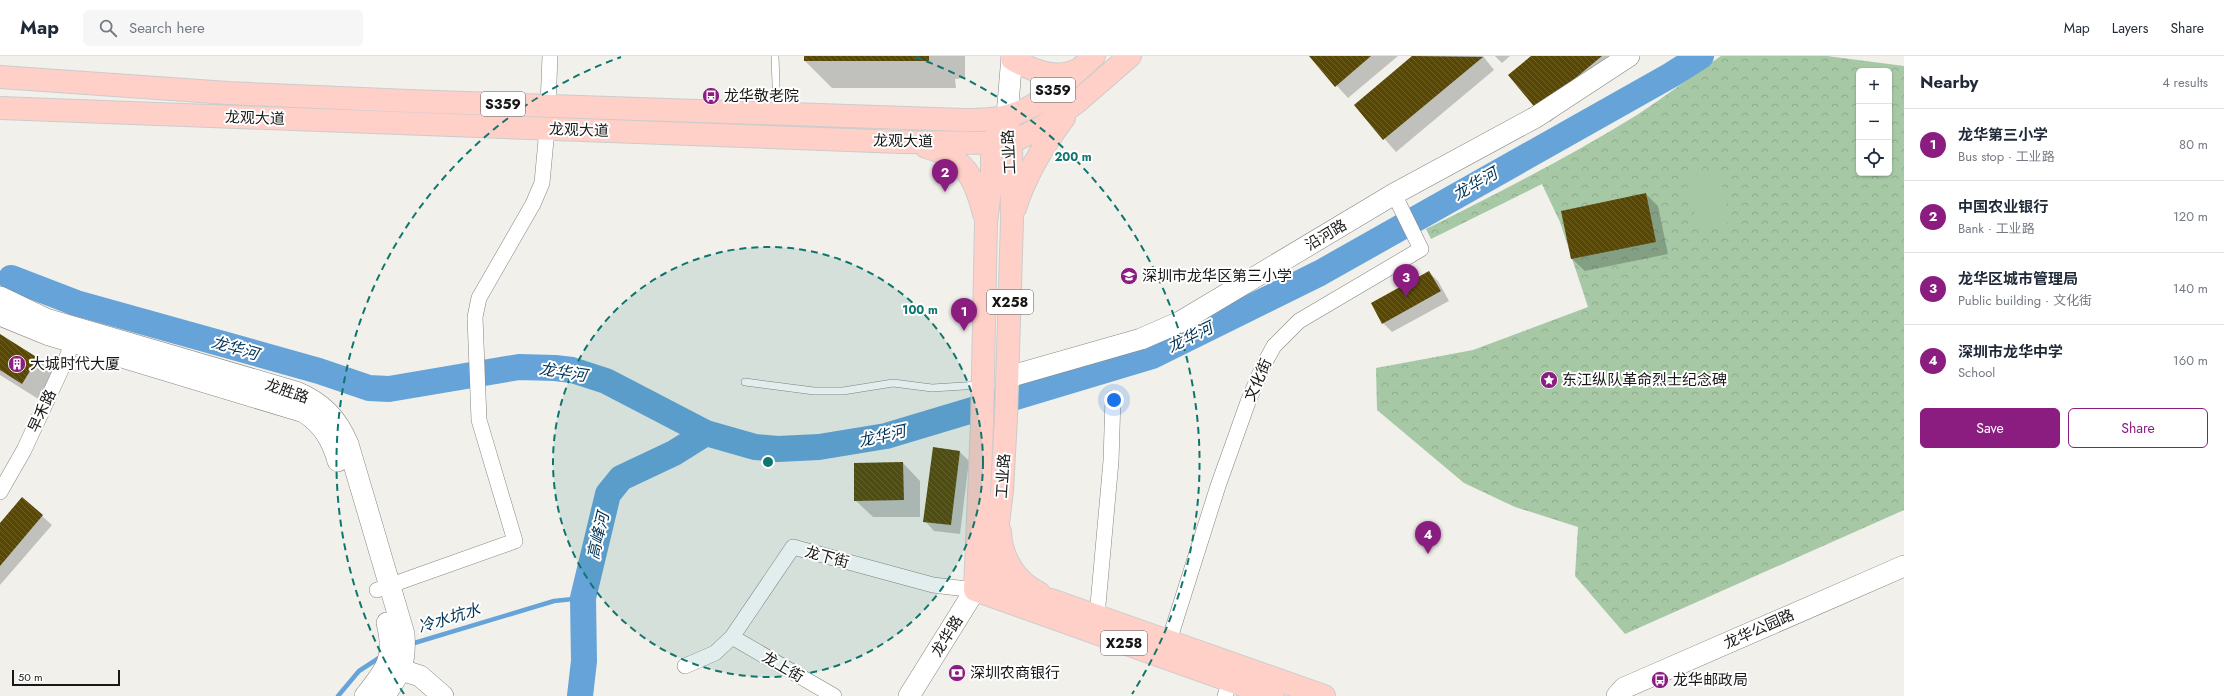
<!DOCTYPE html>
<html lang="en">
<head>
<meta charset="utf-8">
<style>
	:root { --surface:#fff; --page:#f6f6f7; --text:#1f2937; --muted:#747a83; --line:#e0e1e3; --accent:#8b1c80 }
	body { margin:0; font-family:Jost,"Noto Sans SC",sans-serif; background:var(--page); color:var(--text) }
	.controls { position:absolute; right:12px; top:12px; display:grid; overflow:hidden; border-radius:6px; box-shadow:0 1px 3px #0004 }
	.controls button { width:36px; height:36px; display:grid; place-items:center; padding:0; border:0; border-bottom:1px solid var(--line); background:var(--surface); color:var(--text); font:20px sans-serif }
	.scale { position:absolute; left:12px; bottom:10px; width:108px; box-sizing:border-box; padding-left:4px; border:2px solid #171716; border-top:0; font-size:11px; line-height:14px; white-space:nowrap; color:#171716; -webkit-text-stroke:3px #fff; paint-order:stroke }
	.you { position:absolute; left:1114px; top:344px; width:14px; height:14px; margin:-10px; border:3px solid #fff; border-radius:50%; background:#1a73e8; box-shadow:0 0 0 6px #1a73e833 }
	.badge { display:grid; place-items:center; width:26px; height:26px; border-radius:50%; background:var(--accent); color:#fff; font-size:13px; font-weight:700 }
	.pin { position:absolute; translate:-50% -33px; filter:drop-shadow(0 1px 2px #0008) }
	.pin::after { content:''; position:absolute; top:21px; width:14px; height:12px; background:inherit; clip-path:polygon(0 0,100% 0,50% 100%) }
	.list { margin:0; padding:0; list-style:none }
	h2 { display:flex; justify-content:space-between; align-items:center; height:52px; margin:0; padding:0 16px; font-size:17px }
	h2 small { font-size:13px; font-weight:400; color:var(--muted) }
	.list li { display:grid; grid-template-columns:26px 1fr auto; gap:12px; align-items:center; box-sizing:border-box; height:72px; padding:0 16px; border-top:1px solid var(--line) }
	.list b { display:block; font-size:15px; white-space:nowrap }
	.list p { margin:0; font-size:13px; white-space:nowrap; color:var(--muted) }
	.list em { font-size:13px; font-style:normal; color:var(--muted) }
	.actions { display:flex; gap:8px; padding:12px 16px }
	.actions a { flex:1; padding:9px 0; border:1px solid var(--accent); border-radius:6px; text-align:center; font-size:14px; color:var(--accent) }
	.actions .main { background:var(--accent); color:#fff }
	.icon { flex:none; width:22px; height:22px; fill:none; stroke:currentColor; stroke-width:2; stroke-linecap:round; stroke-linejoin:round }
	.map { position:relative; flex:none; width:1904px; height:640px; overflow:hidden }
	header { display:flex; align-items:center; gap:24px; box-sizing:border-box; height:56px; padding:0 20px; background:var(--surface); border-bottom:1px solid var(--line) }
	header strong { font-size:19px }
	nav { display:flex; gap:22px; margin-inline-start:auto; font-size:14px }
	.search { width:280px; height:36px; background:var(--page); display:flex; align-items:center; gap:10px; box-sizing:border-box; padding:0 14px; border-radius:6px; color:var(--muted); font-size:15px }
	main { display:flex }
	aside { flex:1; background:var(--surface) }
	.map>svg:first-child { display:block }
	.park { fill:url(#park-crowns); fill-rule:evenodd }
	.garden { fill:#a6c8a5 }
	.shadow { fill:#0003 }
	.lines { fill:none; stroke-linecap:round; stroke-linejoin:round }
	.stream { stroke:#65a3d8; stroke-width:4.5 }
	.river { stroke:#65a3d8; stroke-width:26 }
	.building { fill:url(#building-back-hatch) }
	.lane-casing { stroke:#868581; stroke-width:8 }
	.street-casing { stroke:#868581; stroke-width:16 }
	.secondary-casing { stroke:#868581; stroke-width:22 }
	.primary-casing { stroke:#ccc; stroke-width:24 }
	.lane { stroke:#fff; stroke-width:7 }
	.street { stroke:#fff; stroke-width:15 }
	.secondary { stroke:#fff; stroke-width:21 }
	.primary { stroke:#ffd0c8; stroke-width:22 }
	.ring { fill:none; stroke:#0f766e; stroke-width:2; stroke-dasharray:7 5 }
	.labels { text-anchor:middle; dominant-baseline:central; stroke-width:4; stroke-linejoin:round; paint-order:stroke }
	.shield { fill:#fff; stroke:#5d5d5c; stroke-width:1 }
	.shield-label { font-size:14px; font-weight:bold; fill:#171716 }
	.poi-label { font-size:15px; fill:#171716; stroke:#fff; text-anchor:start }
	.street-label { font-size:15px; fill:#171716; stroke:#fff }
	.water-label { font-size:16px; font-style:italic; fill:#023457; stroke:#fff }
	.centre { fill:#0f766e; stroke:#fff; stroke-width:2 }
	.ring-label { font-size:12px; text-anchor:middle; font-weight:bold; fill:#0f766e; stroke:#fff; stroke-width:4; stroke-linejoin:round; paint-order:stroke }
</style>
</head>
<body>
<header>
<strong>Map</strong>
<div class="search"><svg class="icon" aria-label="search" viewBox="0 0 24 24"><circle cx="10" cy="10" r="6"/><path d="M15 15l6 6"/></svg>Search here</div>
<nav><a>Map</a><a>Layers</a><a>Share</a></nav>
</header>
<main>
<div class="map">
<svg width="1904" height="640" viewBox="0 0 1904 640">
	<defs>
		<pattern id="park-crowns" width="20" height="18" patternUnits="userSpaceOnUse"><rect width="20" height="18" fill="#a6c8a5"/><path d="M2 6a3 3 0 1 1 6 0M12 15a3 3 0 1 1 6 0" fill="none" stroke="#8eab8d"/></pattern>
		<pattern id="building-back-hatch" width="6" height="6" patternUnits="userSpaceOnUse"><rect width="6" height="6" fill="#594804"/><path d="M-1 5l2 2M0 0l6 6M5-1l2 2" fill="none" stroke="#6c5f28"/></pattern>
	</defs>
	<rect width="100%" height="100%" fill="#f1f0eb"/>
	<path class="park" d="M1721,0H1827L1904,10V454L1625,578L1575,520L1578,471L1515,451L1464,427L1377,354L1376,312L1473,294L1588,251L1560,166L1542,128L1431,183L1426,173C1498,137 1569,101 1637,59C1666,40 1693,19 1721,0ZM1859,15H1889V117H1859Z"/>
	<path class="garden" d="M1718,113L1731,166L1699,174L1685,121Z"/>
	<path class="shadow" d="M805,0H965V22L955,23L956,32H832L805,5Z
		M1310,0H1398L1348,42Z
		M1414,0H1483L1494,14L1396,96L1355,49Z
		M1495,0H1510L1502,7Z
		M1532,0H1629L1550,66L1538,54Z
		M1646,138L1658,150L1668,198L1585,215L1572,203L1562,155Z
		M1429,216L1438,225L1449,245L1392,276L1383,267Z
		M0,279L38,303L55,320L40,344L0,319Z
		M960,396L969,405L960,478L934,475L925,465Z
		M903,407L920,425V461H873L855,444Z
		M22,442L52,469L0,529V468Z"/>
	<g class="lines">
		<path class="stream" d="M411,588L554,545L583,542
			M338,640L359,615L382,600"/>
		<path class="river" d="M11,222L76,247L319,315L369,332L389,333L519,311L555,312L572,314L606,325L706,377L755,391L778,393L819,391L886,380L1152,300L1320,217L1671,19L1701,0
			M580,640L584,605L583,542L608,438L621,422L674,397L706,377"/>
	</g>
	<path class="building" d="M804,0H929V5H804Z
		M1309,0H1371L1335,31Z
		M1412,0L1483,1L1383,84L1354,49Z
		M1531,0H1602L1537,54L1508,19Z
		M1646,137L1656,186L1571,203L1561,155Z
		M1429,215L1441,235L1382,268L1371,247Z
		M0,278L38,302L22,328L0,314Z
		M933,391L960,395L951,469L923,466Z
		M903,406L904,444L854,445V407Z
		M22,441L43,459L0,510V467Z"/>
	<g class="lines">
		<defs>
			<path id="lane" d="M775,0L777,55
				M745,326L814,335H843L893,327L932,332L980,329"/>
			<path id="street" d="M548,50L550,0
				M0,436L24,394L67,301L76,277
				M377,534L515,485L479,364L475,261L479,242L533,148L542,127L547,73
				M1097,560L1111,405L1113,342
				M732,581L834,640
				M1169,585L1218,430L1248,346L1263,310L1274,290L1299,265L1421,193L1394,138
				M685,610L715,597L732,581L793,491L933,529L975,534
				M1225,640L1230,625"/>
			<path id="secondary" d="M1007,60L1012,0
				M0,241L46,263L296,336C322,347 337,362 348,388L404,578C406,607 401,617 384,640
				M0,259L49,279L304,356C323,368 332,384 338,405
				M1008,321L1141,283L1180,266L1394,138L1536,61L1629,0
				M389,610L420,620L443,640
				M365,640C386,614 396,602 387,567
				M909,640L975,534L991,526
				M1617,640L1624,632L1904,510"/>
			<path id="primary" d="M1012,3C1032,14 1054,25 1077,14
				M0,21L228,37L409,45L964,64C979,64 993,64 1007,60C1041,52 1069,22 1094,0
				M0,52L901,86L992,87L1020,82L1042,71L1077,46L1130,0
				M1008,70L1011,84L1012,165L1006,362L1002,434L991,526L1014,535L1054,545L1324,640
				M999,74L992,87V117L986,167L982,368L975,534L1273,640
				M926,91C964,101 975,121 984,158
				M1015,152C1025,121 1044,88 1064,62
				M1000,476C1001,502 1016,526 1039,537"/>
		</defs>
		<use href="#lane" class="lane-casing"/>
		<use href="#street" class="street-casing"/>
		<use href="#secondary" class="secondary-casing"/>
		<use href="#primary" class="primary-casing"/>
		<use href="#lane" class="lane"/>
		<use href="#street" class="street"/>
		<use href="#secondary" class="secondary"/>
		<use href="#primary" class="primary"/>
	</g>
	<circle cx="768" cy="406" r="215" fill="#0f766e" fill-opacity=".12"/>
	<g class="ring">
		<circle cx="768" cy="406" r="215"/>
		<path d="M404 638A431 431 0 0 1 621 1M915 1A431 431 0 0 1 1132 638"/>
	</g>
	<defs>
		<symbol id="bus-disc" viewBox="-11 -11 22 22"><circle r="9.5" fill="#8b1c80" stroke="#fff"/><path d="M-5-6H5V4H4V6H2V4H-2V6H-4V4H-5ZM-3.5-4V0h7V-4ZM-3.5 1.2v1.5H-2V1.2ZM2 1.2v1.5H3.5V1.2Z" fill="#fff"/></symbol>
		<symbol id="school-disc" viewBox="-11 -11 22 22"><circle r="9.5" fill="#8b1c80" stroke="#fff"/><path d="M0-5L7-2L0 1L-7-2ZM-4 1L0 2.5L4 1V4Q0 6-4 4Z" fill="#fff"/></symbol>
		<symbol id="building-disc" viewBox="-11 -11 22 22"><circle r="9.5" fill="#8b1c80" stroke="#fff"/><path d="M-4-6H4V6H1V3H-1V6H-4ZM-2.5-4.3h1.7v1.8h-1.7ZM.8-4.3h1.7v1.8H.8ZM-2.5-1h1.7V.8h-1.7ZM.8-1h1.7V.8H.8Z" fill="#fff"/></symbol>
		<symbol id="sight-disc" viewBox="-11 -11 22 22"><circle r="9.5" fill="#8b1c80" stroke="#fff"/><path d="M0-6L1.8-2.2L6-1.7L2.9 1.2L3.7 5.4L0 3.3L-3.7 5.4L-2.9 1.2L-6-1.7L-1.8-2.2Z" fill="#fff"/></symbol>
		<symbol id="bank-disc" viewBox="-11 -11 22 22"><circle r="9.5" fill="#8b1c80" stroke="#fff"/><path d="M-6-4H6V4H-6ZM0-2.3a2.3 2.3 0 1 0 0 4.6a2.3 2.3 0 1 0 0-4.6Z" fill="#fff"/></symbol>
	</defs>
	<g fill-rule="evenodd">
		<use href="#bus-disc" x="701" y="30" width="20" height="20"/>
		<use href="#school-disc" x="1119" y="210" width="20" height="20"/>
		<use href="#building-disc" x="7" y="298" width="20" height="20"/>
		<use href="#sight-disc" x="1539" y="314" width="20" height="20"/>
		<use href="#bank-disc" x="947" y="607" width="20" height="20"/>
		<use href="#bus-disc" x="1650" y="614" width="20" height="20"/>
	</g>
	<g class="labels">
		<g class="shield">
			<rect x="1031" y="22" width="44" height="24" rx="3"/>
			<rect x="481" y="36" width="44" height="24" rx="3"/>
			<rect x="987" y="234" width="46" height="24" rx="3"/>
			<rect x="1101" y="575" width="46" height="24" rx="3"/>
		</g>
		<g class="shield-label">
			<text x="1053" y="34">S359</text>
			<text x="503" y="48">S359</text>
			<text x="1010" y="246">X258</text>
			<text x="1124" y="587">X258</text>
		</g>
		<g class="poi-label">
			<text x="724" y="40">龙华敬老院</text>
			<text x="1142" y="220">深圳市龙华区第三小学</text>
			<text x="30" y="308">大城时代大厦</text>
			<text x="1562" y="324">东江纵队革命烈士纪念碑</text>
			<text x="970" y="617">深圳农商银行</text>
			<text x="1673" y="624">龙华邮政局</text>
		</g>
		<g class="street-label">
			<text transform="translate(255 62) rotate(2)">龙观大道</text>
			<text transform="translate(579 74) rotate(2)">龙观大道</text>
			<text transform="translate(903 85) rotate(1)">龙观大道</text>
			<text transform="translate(1009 96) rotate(-93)">工业路</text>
			<text transform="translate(1326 179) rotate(-31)">沿河路</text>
			<text transform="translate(1258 324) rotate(-66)">文化街</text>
			<text transform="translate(287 335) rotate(19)">龙胜路</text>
			<text transform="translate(42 355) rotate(-65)">早禾路</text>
			<text transform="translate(1003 420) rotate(-86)">工业路</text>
			<text transform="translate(827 501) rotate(15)">龙下街</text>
			<text transform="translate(1759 573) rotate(-24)">龙华公园路</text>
			<text transform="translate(947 580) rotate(-58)">龙华路</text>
			<text transform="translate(783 611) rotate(30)">龙上街</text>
		</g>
		<g class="water-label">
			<text transform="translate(1475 128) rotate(-30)">龙华河</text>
			<text transform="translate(1190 281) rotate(-26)">龙华河</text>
			<text transform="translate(235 292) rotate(16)">龙华河</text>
			<text transform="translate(563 316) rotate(9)">龙华河</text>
			<text transform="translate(882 380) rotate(-13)">龙华河</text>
			<text transform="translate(598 480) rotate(-77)">高峰河</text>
			<text transform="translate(449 562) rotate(-17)">冷水坑水</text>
		</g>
	</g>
	<circle cx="768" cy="406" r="6" class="centre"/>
	<g class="ring-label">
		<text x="1073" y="105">200 m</text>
		<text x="920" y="258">100 m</text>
	</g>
</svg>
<div class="controls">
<button>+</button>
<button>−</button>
<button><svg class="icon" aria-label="locate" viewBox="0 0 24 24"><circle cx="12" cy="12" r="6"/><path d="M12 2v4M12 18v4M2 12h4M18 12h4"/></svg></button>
</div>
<div class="scale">50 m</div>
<div class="you"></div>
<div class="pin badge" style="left:964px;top:275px">1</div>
<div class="pin badge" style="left:945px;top:136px">2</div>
<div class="pin badge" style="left:1406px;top:241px">3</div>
<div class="pin badge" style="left:1428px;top:498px">4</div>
</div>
<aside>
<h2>Nearby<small>4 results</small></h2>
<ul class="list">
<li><span class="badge">1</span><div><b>龙华第三小学</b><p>Bus stop · 工业路</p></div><em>80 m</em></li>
<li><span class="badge">2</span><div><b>中国农业银行</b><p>Bank · 工业路</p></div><em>120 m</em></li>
<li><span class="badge">3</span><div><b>龙华区城市管理局</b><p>Public building · 文化街</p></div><em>140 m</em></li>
<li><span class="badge">4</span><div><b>深圳市龙华中学</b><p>School</p></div><em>160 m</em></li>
</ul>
<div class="actions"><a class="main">Save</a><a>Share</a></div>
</aside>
</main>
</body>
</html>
